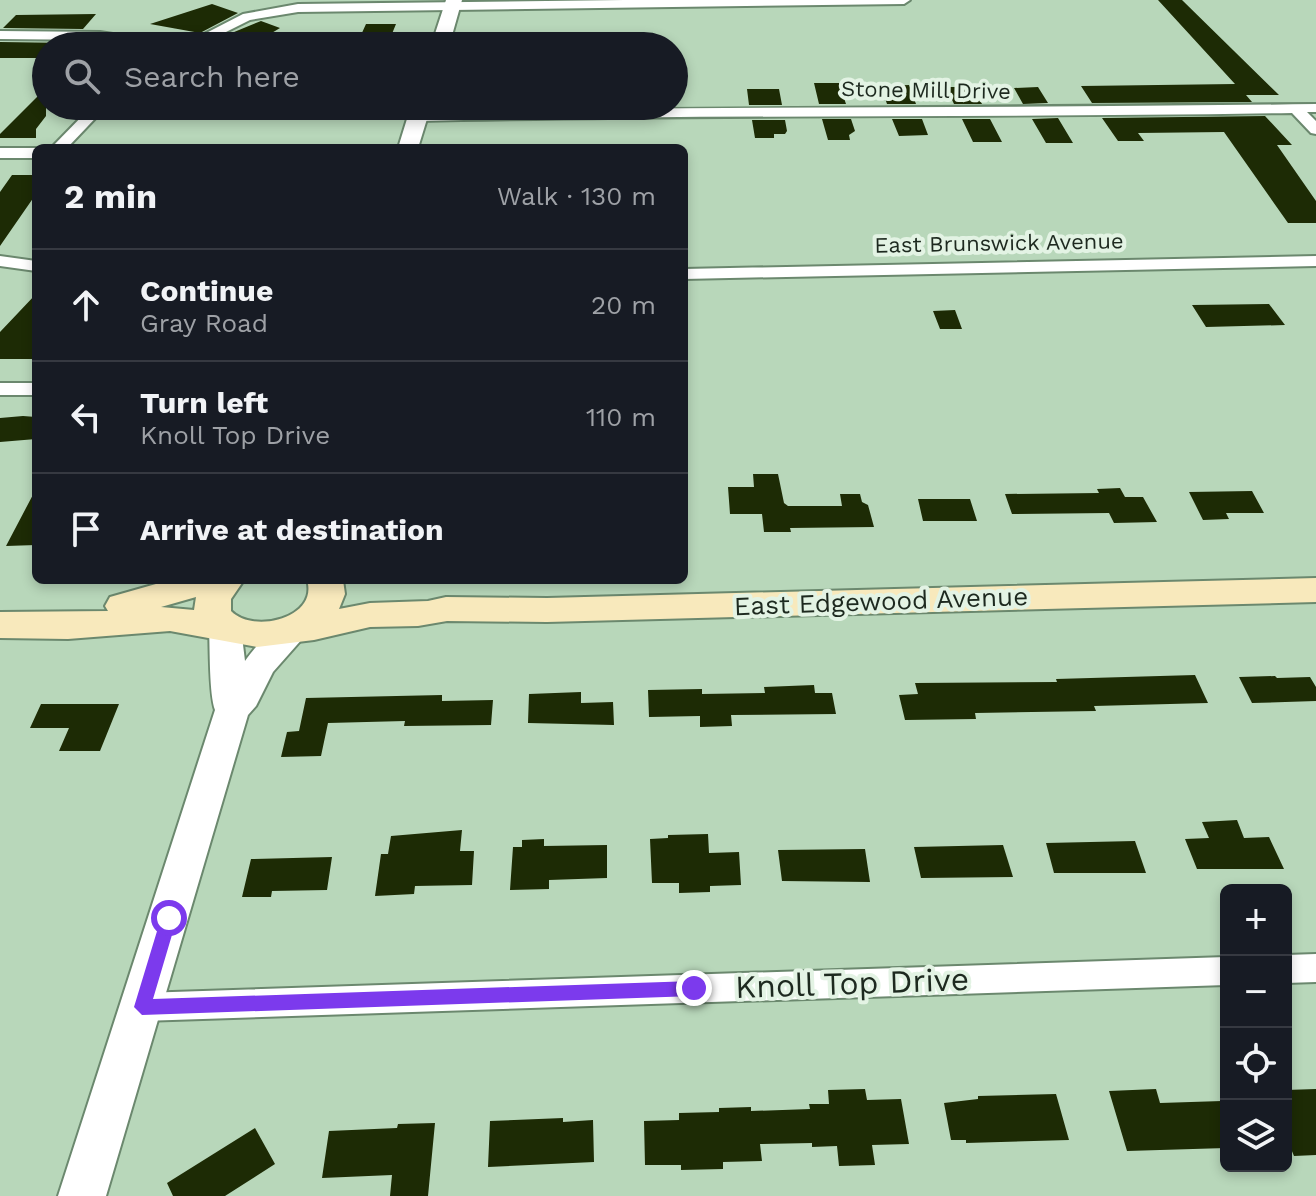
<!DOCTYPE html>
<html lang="en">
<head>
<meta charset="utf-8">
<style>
	:root { --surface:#171b24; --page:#20242c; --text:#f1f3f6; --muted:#9ea1a6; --line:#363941 }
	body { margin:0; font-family:"Work Sans",sans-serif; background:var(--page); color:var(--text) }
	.controls { position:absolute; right:24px; bottom:24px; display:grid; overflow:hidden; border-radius:12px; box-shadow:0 4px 12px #0003 }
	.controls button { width:72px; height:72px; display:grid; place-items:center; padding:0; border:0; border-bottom:2px solid var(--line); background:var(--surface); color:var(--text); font:40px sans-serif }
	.stop { position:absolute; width:24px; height:24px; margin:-18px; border:6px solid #7c3aed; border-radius:50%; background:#fff }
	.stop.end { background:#7c3aed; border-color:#fff; box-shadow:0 2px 8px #0008 }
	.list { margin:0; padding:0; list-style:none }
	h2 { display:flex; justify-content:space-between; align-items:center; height:104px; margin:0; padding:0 32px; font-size:34px }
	h2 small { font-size:26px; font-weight:400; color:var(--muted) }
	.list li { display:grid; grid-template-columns:52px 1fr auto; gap:24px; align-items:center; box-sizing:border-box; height:112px; padding:0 32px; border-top:2px solid var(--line) }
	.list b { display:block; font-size:30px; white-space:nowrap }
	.list p { margin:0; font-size:26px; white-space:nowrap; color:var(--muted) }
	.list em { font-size:26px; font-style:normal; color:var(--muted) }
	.icon { flex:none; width:44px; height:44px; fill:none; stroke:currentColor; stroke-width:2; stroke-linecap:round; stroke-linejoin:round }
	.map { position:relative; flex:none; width:1316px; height:1196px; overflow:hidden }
	.search { position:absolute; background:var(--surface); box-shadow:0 4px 12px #0003; left:32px; top:32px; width:656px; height:88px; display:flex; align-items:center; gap:20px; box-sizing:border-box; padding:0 28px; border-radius:44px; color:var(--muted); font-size:30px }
	.panel { position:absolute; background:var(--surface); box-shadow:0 4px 12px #0003; left:32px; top:144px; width:656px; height:440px; border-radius:12px }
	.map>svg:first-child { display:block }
	.building { fill:#1d2b05 }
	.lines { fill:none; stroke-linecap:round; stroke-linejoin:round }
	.minor-casing { stroke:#6b886e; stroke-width:4 }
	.tertiary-casing { stroke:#6b886e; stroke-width:4 }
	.secondary-casing { stroke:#6b886e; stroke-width:4 }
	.minor { fill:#fff; fill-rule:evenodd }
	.tertiary { fill:#fff; fill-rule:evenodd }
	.secondary { fill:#f8e9bc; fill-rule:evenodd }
	.route { fill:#7c3aed }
	.labels { text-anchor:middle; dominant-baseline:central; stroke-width:8; stroke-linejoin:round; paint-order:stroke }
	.far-street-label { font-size:22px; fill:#1d291f; stroke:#e3f3e4 }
	.street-label { font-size:26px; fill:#1d291f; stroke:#e3f3e4 }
	.near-street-label { font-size:32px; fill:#1d291f; stroke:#e3f3e4 }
</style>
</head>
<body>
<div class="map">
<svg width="1316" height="1196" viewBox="0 0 1316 1196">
	<rect width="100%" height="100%" fill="#b8d7ba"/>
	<path class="building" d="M1158,0H1182L1279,95H1246L1252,102L1092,103L1081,86L1235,84Z
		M212,4L238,13L200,33L150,24Z
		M96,14L83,29L3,28L16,15Z
		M261,21L280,28L255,43L222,37Z
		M366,24H396L387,46H356Z
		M0,42L70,43L68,46H46V58H0Z
		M814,83H839L846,104H819Z
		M909,85L916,104H887L881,86Z
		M946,87H973L982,104H954Z
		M1038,87L1048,103L1023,104L1014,88Z
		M46,88V116L36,129V138H0V134Z
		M747,89H779L782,105H749Z
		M1265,116L1292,145H1277L1316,201V223H1288L1224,132L1138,133L1144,141H1118L1102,118Z
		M1058,118L1073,143H1046L1032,119Z
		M822,119H851L855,131L849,135L850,140H828Z
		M892,119H922L928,135L899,136Z
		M962,119H990L1002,142H973Z
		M752,120H785L787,131L785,134H774V138H755Z
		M12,175H36V194L0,246V192Z
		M36,294V359H0V332Z
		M1269,304L1285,325L1206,327L1192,305Z
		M955,310L962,329H940L933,311Z
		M23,416L36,417V439L0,442V418Z
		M753,474H778L784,503L788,506H842L840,494H860L862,502L868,505L874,527L790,528L791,532H764L762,514H730L728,487H754Z
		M1120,488L1125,497H1143L1157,522L1114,523L1109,513L1012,514L1005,494L1099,493L1097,489Z
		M36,489V545L6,546Z
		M1252,491L1264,513H1226L1229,519L1203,520L1189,492Z
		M918,499H970L977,521H923Z
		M1195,675L1208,703L1094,706L1096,711L975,713L976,719L905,720L899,695L918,694L915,683L1057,682L1056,679Z
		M1275,676L1277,678L1310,677L1316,687V701L1252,703L1239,677Z
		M814,685L815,693H832L836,714L731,715L732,726L700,727V716L649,717L648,690L702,689V694L765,693L764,687Z
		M581,692V703L613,702L614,725L528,723L529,694Z
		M442,695V701L493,700L491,725L404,726L405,721L328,723L321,756L281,757L287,732L299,731L306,698Z
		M41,704H119L100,751H59L69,728H30Z
		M1237,820L1244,838L1269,837L1284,869H1197L1185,839L1209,838L1202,822Z
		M462,830L460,851H474L472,885L415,886L414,894L375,896L381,854H388L391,836Z
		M708,834L709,853L739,852L741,885L710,886V892L679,893V883H652L650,839L668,838V835Z
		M544,839V846L607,845V878L549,880V889L510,890L513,847H522V840Z
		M1135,841L1146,873H1054L1046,843Z
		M1003,845L1013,877L921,878L914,847Z
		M865,849L870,882L782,881L778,850Z
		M332,857L327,890L272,891L271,897H242L251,859Z
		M865,1089L867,1100L901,1099L909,1144L872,1145L875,1165L839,1166L837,1146L812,1147V1143L760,1144L762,1161L723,1162V1169L681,1170V1165H645L644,1121L679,1120V1113L719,1112V1108L751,1107V1111L810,1109L809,1104H829L828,1090Z
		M1156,1089L1160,1103L1222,1101L1226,1112V1148L1127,1151L1109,1091Z
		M1316,1089V1155L1294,1156L1286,1137V1090Z
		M1056,1094L1069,1140L966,1143V1140H951L944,1103L978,1099V1096Z
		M563,1118V1122L593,1120L594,1162L488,1167L490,1121Z
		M435,1123L428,1196H390L392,1175L322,1178L329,1131L397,1128L398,1124Z
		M255,1128L275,1164L225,1196H173L167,1183Z"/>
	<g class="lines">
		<defs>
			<path id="minor" d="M624,0H910L904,4L298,12L250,20L198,46H181L243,14L298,4Z
				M0,31L100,32L164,42L171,46H139L100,40L0,39Z
				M1316,104V112H1307L1316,121V134L1311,133L1292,113C1000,118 709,114 418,121L411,117L418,113L413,109L415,106H509L536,110C796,106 1056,108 1316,104Z
				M92,106H107L67,148H51Z
				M0,148H36V158H0Z
				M0,256L36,261V271L0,266Z
				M1316,256V266L684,279V269Z
				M0,383H36V395H0Z
				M1316,954V982L1286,983V955Z
				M1226,957V985L142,1021L131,1017L126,1007L131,997L142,993Z"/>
			<path id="tertiary" d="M446,0H462L449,46H431Z
				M411,106H431L418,148H398Z
				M225,617L237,620L241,628L245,661C259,642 281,614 307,621L311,629L273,672L256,706L248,715L106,1196H58L215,710C209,694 210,649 209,628L213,620Z"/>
			<path id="secondary" d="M1316,578V602L547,622L447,621L418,626L370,627L314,640L257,647L170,631L68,639L0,638V612L108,611L105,606L110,597L170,580H244L231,599V611C253,634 319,618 307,580H343L345,594L339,609L370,603L428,601L446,597L547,598ZM196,597L194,610L161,607Z"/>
		</defs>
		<use href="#minor" class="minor-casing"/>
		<use href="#tertiary" class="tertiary-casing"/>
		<use href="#secondary" class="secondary-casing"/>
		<use href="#minor" class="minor"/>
		<use href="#tertiary" class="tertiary"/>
		<use href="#secondary" class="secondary"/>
	</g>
	<path class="route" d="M169,911L177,918L153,999L694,981L703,988L694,996L142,1015L134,1007L161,918Z"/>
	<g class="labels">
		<g class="far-street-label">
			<text transform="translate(926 90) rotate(1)">Stone Mill Drive</text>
			<text transform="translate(999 243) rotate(-1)">East Brunswick Avenue</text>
		</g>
		<g class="street-label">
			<text transform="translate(881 601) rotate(-2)">East Edgewood Avenue</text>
		</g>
		<g class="near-street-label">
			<text transform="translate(852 983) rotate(-2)">Knoll Top Drive</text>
		</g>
	</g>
</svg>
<div class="controls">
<button>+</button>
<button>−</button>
<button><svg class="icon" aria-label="locate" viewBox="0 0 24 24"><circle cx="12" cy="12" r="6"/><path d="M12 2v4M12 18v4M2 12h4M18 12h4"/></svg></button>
<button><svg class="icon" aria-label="layers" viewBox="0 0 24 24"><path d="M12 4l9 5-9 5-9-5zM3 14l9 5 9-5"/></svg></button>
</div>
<div class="stop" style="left:169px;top:918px"></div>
<div class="stop end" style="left:694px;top:988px"></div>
<div class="search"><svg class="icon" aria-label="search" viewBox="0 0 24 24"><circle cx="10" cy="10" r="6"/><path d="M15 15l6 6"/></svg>Search here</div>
<section class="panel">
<h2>2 min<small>Walk · 130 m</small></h2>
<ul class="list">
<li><svg class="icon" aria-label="ahead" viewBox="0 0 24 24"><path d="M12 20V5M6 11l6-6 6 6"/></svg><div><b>Continue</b><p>Gray Road</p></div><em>20 m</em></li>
<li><svg class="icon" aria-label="left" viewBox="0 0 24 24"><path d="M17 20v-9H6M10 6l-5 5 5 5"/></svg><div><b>Turn left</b><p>Knoll Top Drive</p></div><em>110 m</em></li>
<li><svg class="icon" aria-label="arrive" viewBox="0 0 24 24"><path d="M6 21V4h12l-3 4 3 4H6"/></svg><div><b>Arrive at destination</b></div></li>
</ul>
</section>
</div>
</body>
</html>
